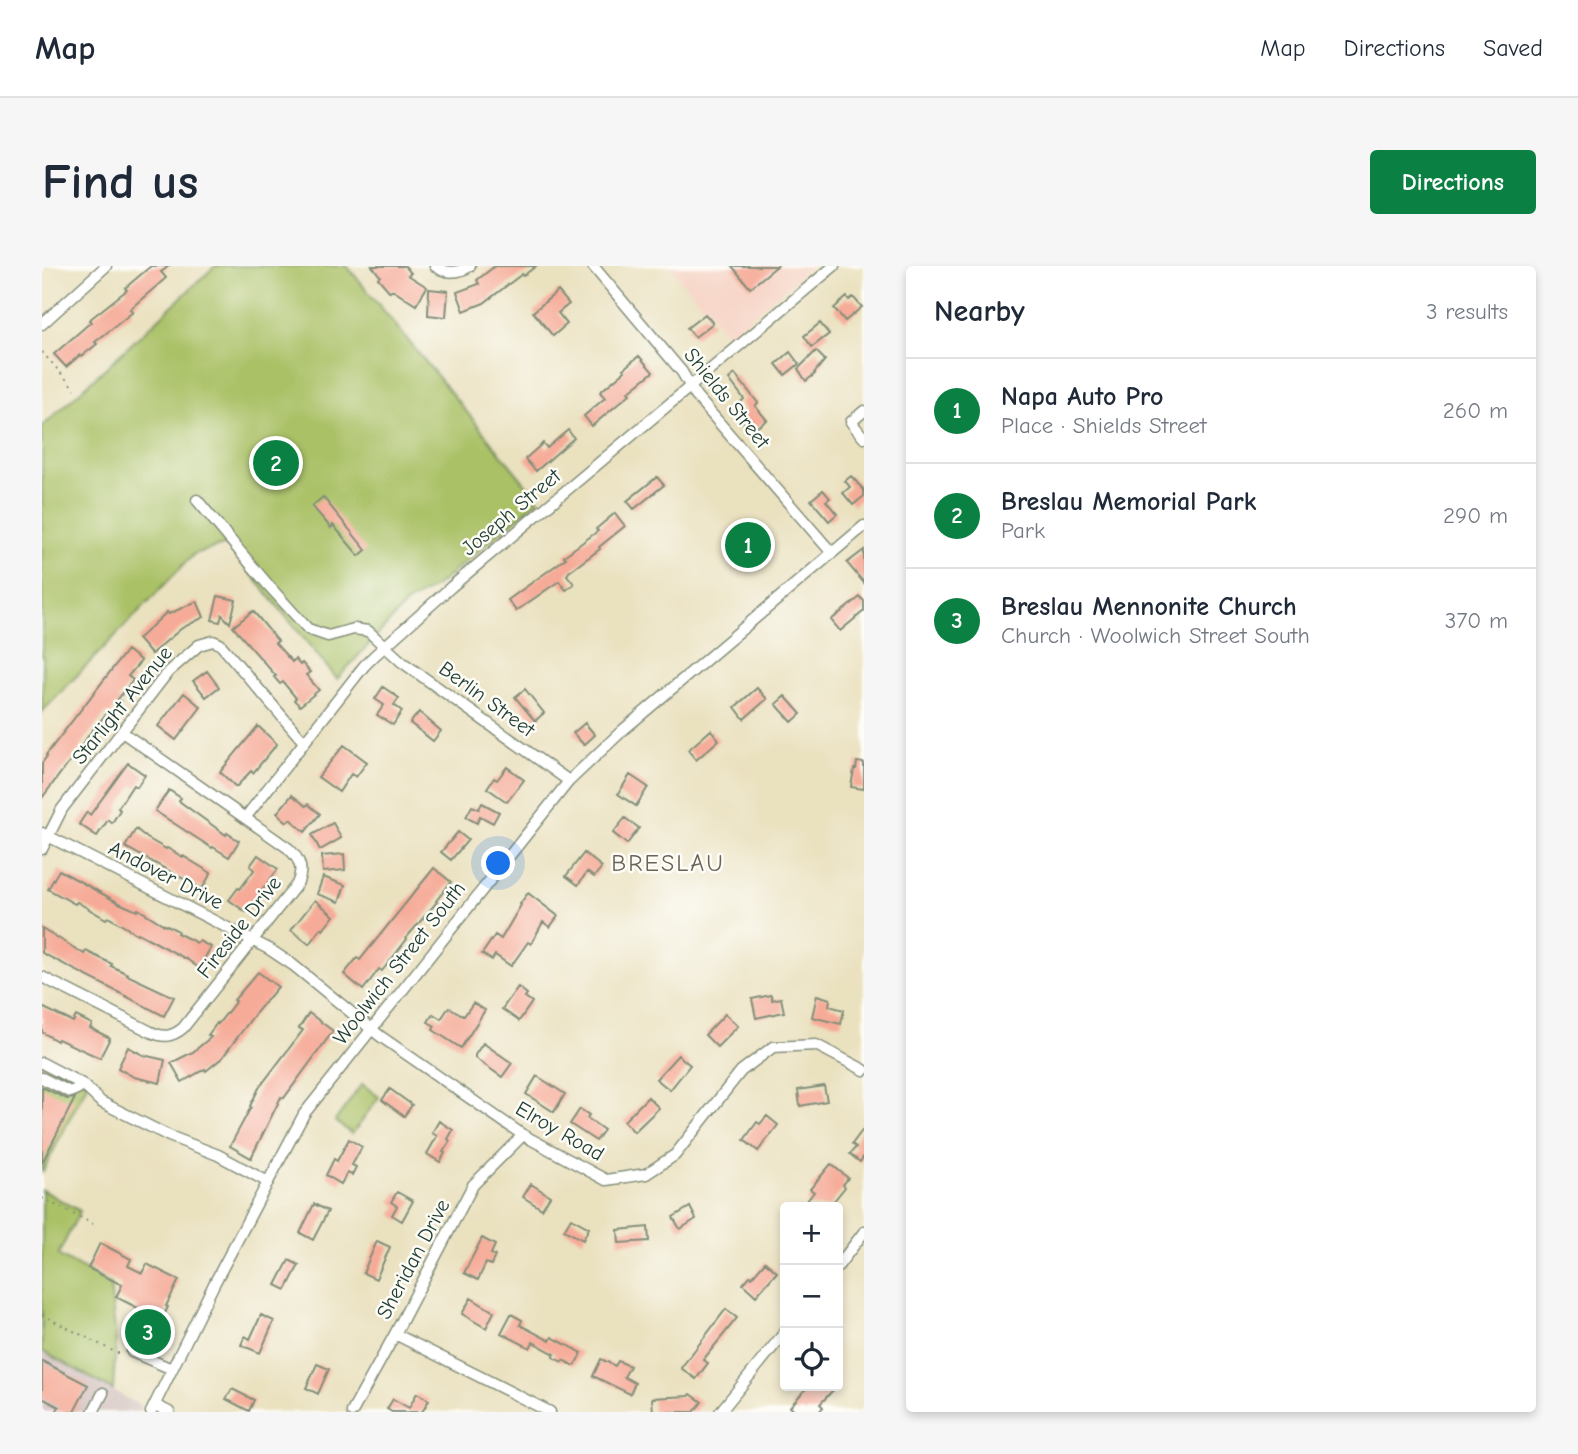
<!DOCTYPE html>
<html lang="en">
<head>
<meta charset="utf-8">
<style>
	:root { --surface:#fff; --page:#f6f6f7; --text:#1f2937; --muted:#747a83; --line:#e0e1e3; --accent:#0b8043 }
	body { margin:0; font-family:"Comic Neue",sans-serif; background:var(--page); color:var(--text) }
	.controls { position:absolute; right:21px; bottom:21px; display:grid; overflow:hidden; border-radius:7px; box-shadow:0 4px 10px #0003 }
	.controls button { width:63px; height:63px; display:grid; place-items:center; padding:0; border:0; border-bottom:2px solid var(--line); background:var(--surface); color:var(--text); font:35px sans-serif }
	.you { position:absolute; left:457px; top:598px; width:24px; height:24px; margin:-18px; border:5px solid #fff; border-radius:50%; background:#1a73e8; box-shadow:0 0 0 10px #1a73e833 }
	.badge { display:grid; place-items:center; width:46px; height:46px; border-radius:50%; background:var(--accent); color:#fff; font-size:23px; font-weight:700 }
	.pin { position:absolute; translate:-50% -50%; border:4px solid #fff; box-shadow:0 2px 7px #0006 }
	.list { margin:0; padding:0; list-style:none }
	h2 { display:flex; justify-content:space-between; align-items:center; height:91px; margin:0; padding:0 28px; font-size:30px }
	h2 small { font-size:23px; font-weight:400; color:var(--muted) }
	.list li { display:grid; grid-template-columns:46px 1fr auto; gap:21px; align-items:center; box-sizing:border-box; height:105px; padding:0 28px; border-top:2px solid var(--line) }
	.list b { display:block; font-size:26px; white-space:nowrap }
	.list p { margin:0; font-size:23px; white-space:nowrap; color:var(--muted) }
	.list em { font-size:23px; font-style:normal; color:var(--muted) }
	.icon { flex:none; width:38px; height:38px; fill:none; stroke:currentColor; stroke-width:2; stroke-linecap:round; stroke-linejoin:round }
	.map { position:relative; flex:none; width:822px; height:1146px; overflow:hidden; border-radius:7px }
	header { display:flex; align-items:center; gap:42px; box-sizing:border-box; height:98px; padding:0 35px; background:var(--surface); border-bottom:2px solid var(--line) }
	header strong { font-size:33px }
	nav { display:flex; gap:38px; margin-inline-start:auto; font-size:24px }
	.intro { display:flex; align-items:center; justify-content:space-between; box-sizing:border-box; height:168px; padding:0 42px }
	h1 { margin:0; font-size:49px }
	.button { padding:18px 32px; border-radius:7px; background:var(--accent); color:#fff; font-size:24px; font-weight:700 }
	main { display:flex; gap:42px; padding:0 42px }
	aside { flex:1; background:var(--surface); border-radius:7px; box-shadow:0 4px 10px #0003 }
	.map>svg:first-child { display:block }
	.built { fill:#f6d2c3 }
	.industrial { fill:#d1bfbd }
	.green { fill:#aac166; stroke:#647f4d; stroke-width:2 }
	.building { fill:#f6ab98 }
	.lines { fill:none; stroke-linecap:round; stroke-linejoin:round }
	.minor-casing { stroke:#848f7a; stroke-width:13 }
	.path { stroke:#848f7a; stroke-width:2; stroke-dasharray:2 5; stroke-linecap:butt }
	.minor { stroke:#fff; stroke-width:10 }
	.labels { text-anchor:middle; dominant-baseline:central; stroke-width:5; stroke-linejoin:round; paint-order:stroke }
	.street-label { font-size:21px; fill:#1f3d34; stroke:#fdfcf7 }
	.quarter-label { font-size:24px; letter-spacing:2px; fill:#6a6457; stroke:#fdfcf7 }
</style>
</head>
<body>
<header>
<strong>Map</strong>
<nav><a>Map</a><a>Directions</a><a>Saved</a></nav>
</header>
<div class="intro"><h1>Find us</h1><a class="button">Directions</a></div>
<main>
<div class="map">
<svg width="822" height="1146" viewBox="0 0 822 1146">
	<rect width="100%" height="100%" fill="#fdfcf7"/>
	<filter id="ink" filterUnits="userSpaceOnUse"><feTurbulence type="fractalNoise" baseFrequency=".0143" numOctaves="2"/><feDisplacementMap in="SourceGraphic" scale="14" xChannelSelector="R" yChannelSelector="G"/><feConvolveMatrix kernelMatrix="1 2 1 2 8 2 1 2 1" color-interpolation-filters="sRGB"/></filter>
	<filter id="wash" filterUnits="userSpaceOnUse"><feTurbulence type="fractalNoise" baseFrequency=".00686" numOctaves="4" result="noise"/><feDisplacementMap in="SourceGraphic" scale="28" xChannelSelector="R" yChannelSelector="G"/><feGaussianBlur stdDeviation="1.57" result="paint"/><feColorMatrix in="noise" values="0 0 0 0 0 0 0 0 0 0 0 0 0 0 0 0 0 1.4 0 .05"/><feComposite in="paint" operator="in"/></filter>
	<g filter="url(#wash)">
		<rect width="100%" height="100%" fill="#eae1bf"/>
		<path class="built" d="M627,0H770L686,70Z"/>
		<path class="industrial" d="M0,1086L99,1140L96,1146H0Z"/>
		<path class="green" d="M173,0H305L497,234L397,318L364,338L295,413L185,278L152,288L0,446L1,390L0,389V161Z
			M0,795L46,817L0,907Z
			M320,818L337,831L310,868L293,855Z
			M0,924L38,945L16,989L68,1018L74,1075L71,1124L0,1085Z"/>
		<g id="blocks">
			<path class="building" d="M109,0H127L119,6L124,12L88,43L91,46L53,76L55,78L40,90L38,89L24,101L12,88L49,56L47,54L85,24L83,22Z
				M330,0H363L369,7L366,9L385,21L374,39L350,24L348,26L336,12L338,10Z
				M453,0H494L481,10L480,8L442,37L422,45L415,26L437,18L435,14Z
				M690,0H735L708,22Z
				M387,23L406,25L404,51L386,49Z
				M516,25L527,38L516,47L525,58L511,70L491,46Z
				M805,31L807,34L811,31L820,41L803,55L792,42Z
				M663,48L671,57L653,71L645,62Z
				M778,57L787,68L770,81L762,70Z
				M774,85L783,94L772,107L773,108L764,115L756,103Z
				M748,86L757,98L743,109L734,98Z
				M597,90L611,106L586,126L588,128L550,160L542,150L563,132L558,126L583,105L581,103Z
				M693,108L716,137L713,140L725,154L711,164L708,160L706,162L697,151L704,145L698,137L702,133L687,113Z
				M526,164L532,172L494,205L483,193L501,177L505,182Z
				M809,210L822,224V230L811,239L801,227L808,221L803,215Z
				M615,211L622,219L592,243L585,235Z
				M781,224L788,232L784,235L795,248L787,255L769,234Z
				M281,231L324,284L317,290L291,259L289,262L270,240Z
				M573,247L583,260L557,281L558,283L527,306L525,309L532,318L524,324L517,315L474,345L466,334L524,292L522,290L556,265L554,263Z
				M700,259L725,289L712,299L687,270Z
				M822,284V317L805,297Z
				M176,330L194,334L188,357L180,349L178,356L170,354Z
				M818,331L822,335V345L798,365L789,354Z
				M155,335L162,351L140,362L109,388L96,373L125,346L127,348Z
				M211,345L236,375L233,377L250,396L253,393L258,399L260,397L268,406L264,409L277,424L258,440L252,434L254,432L241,416L238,418L232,411L234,410L191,361Z
				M85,384L99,395L86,410L91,414L76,433L79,435L68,449L65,447L48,467L31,493L21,504L0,532V497L5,490L4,489Z
				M165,405L177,421L164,431L151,415Z
				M341,421L357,432L352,439L360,445L351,459L335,449L342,439L333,433Z
				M715,422L725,433L702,453L693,441Z
				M483,423L502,447L493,455L473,431Z
				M142,427L159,441L134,474L116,460Z
				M743,430L759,448L750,456L734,438Z
				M377,446L399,465L391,475L368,457Z
				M543,457L553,469L542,479L531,467Z
				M216,460L235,478L211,507L209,505L194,521L178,506Z
				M669,464L677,474L654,494L646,484Z
				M302,479L325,496L314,511L309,508L297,526L276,511Z
				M815,496L822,497V523L809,521L812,503H814Z
				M86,497L103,509L95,521L91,519L76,542L78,544L70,557L66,554L55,570L37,558L45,546L48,549Z
				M465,501L482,514L465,536L445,522L452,512L455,514Z
				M588,509L606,521L594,540L576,528Z
				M127,524L139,532L137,535L152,546L184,569L185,567L197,575L187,591L171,581L170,582L113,545Z
				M250,529L264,540L266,538L278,548L263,566L248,553L245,556L235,547Z
				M440,537L457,546L451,557L438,550L435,557L424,551L430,540L437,543Z
				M583,552L597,562L585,578L571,567Z
				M291,557L299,572L278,584L270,569Z
				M94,563L105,572L124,583L125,582L141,591V590L169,607L160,623L83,581Z
				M416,566L426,574L409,594L399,586Z
				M542,587L560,601L552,611L545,606L536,619L524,610Z
				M302,588L303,604L281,606L280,590Z
				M216,589L236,603L204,646L187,634L196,622L198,623L212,604L208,600Z
				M392,602L409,616L394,635L395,636L364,672L365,673L355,686L340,705L337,703L321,724L302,708L315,692L318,694Z
				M17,604L77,637L95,645L96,643L124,660L125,659L136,665L135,667L155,677L157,675L169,681L157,702L146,694L111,675L96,667L95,668L66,651L64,653L35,636L33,638L6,623Z
				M281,611L303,619L297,636L275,628Z
				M486,627L516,650L508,661L501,656L489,678L486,676L469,700L453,689L450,694L440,688L453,669L459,673L479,639L478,638Z
				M273,634L292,650L281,664L279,662L267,678L249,664Z
				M0,662L42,688L44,685L70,698L69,700L86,708L85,709L132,731L122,750L0,687Z
				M216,706L236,721L212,749L180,792L164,805L163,803L140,816L129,797L151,786L169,771L166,769L175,757L176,758L194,735L192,734Z
				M476,721L485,728L483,731L490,736L477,755L460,743Z
				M729,729L730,734L739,732L742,746L714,752L710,733Z
				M775,729L788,733L787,740L802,744L799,758L770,751Z
				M431,737L443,744L419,782L391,764L393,760L386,756L391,748L399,753L407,741L422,750Z
				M0,741L31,756L34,750L50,758L48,762L68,772L58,792L16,773L15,775L0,766Z
				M267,747L291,765L242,832L239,831L209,892L188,880L209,841L208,840L217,822L261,764L257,762Z
				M683,748L696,760L675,781L663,769Z
				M441,777L470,797L460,811L433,792V789Z
				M86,781L101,789L123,794L118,817L92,811L76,802Z
				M636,789L648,799L628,824L614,813Z
				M495,810L523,828L512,846L484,828Z
				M782,820L785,835L758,840L756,824Z
				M0,821L25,833L33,832L0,897Z
				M348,823L370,839L362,850L340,834Z
				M606,831L617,842L592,866L582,855Z
				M538,843L547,849L545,852L562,864L554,875L528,858Z
				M725,850L736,859L716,885L702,874L715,856L718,858Z
				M397,855L411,864L406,873L408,875L401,886L403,887L398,896L385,888L395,870L390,867Z
				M822,862V890L818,896L808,888L814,881L810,878Z
				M307,873L320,881L310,899L314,901L310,909L305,907L299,918L284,909L292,893L295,895Z
				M789,898L806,912L801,919L803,921L787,941H770L764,936L772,926L768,923Z
				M489,918L508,930L500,943L481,931Z
				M355,926L371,935L360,955L350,949L355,940L349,936Z
				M272,938L286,945L271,974L258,967Z
				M648,941L654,953L638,963L631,951Z
				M529,952L547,962L541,974L522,964Z
				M606,961L607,975L577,977L576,964Z
				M440,972L453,979L449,988L453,990L449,999L444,997L436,1014L422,1007Z
				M335,975L348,981L334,1013L321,1007Z
				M58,977L89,993L86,1000L100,1007L105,998L137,1014L124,1040L126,1041L117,1059L129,1065L119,1084L84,1066L96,1042L74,1031L80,1019L46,1002Z
				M247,994L257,999L244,1024L234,1019Z
				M723,996L735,1006L714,1030L701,1018L708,1010L710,1011Z
				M429,1032L452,1046L444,1062L420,1048Z
				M684,1043L695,1052L661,1094L666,1097L654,1113L639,1102Z
				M469,1048L480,1054L478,1059L508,1075L510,1071L540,1087L532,1100L521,1094L520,1096L511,1091L513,1088L491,1076L488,1082L459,1067Z
				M219,1049L232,1055L218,1087L199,1079L203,1070L208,1073Z
				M559,1093L573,1100L576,1095L588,1100L582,1111L593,1117L588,1128L551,1110Z
				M0,1095L46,1119L32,1146H14L17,1141L0,1132Z
				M275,1098L287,1103L276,1128L264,1122Z
				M766,1120H786L791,1124L778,1138L781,1141L777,1146H754L748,1141Z
				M190,1123L212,1134L207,1145L184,1133Z
				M375,1127L387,1134L380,1146H350L345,1143L351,1133L367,1142Z
				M649,1128L660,1136L652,1146H611L610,1132L647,1130Z"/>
		</g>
	</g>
	<g filter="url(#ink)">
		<use href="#blocks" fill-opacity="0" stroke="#848f7a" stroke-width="2"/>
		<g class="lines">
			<defs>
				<path id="minor" d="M393,0C404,8 417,7 428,0
					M551,0L640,106L654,130L790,287
					M0,58L64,0
					M822,145L809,156L822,172
					M155,234L227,320L266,363L286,370L312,363L326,365L360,396L527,515
					M203,552L322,400L332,390L409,321L792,0
					M0,567L227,683L251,699L338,770L481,869L564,914L604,908L633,889L699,805L731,781L774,779L822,804
					M0,583L20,543L126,406L157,379L171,375L178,378L262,476
					M0,711L109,766C122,772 130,771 141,762L255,618C262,603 258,593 246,582L80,466
					M0,797L40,818L59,836L127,870L176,889L226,916
					M0,812L28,826L35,823L40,818
					M796,1000L822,966
					M353,1068L508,1146
					M90,1086L130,1103
					M113,1139L127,1146
					M51,1146L61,1127
					M109,1146L172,1018L262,848L527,515L581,464L822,260
					M310,1146L353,1068L431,919L481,869
					M678,1146L743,1066"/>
			</defs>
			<use href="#minor" class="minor-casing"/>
			<path class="path" d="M0,86L33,123
				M0,932L51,958
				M0,1049L75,1087H81"/>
			<use href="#minor" class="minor"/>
		</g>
	</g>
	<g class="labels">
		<g class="street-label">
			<text transform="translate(685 132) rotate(51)">Shields Street</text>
			<text transform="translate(469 246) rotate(-40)">Joseph Street</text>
			<text transform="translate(445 433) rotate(36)">Berlin Street</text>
			<text transform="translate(80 439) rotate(-51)">Starlight Avenue</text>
			<text transform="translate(124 609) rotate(27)">Andover Drive</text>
			<text transform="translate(197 661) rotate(-52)">Fireside Drive</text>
			<text transform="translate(357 697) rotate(-52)">Woolwich Street South</text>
			<text transform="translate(518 865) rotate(30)">Elroy Road</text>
			<text transform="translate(371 993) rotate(-62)">Sheridan Drive</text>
		</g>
		<g class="quarter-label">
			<text x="626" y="597">BRESLAU</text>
		</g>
	</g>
</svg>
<div class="controls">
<button>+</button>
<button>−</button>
<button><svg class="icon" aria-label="locate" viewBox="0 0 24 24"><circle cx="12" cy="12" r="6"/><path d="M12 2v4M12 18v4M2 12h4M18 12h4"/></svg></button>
</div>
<div class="you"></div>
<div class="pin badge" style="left:706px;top:279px">1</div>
<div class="pin badge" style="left:234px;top:197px">2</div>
<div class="pin badge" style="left:106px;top:1066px">3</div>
</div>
<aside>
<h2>Nearby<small>3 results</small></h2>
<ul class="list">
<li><span class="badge">1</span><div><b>Napa Auto Pro</b><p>Place · Shields Street</p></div><em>260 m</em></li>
<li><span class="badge">2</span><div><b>Breslau Memorial Park</b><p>Park</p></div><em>290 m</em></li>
<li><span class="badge">3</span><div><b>Breslau Mennonite Church</b><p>Church · Woolwich Street South</p></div><em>370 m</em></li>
</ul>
</aside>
</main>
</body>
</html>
